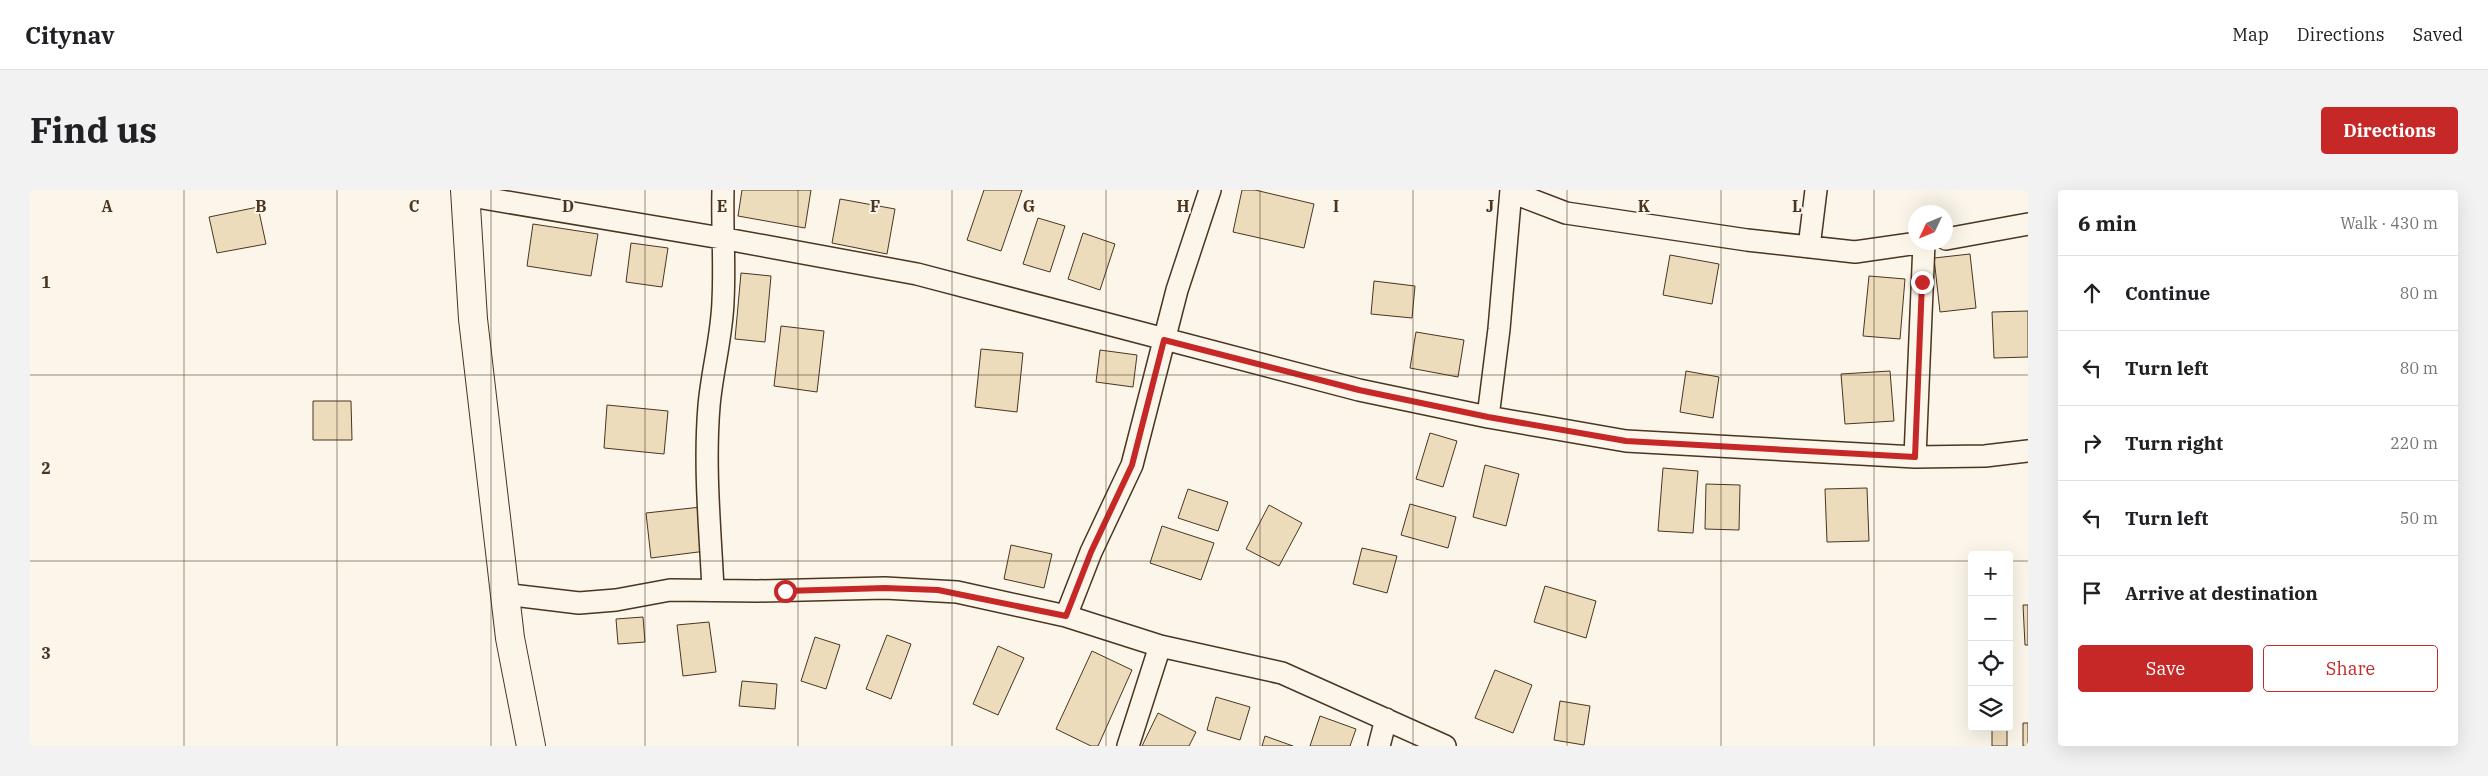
<!DOCTYPE html>
<html lang="en">
<head>
<meta charset="utf-8">
<style>
	:root { --surface:#fff; --page:#f2f2f2; --text:#202124; --muted:#757577; --line:#e0e0e0; --accent:#c62828 }
	body { margin:0; font-family:"IBM Plex Serif",serif; background:var(--page); color:var(--text) }
	.controls { position:absolute; right:15px; bottom:15px; display:grid; overflow:hidden; border-radius:5px; box-shadow:0 5px 20px #0002 }
	.controls button { width:45px; height:45px; display:grid; place-items:center; padding:0; border:0; border-bottom:1px solid var(--line); background:var(--surface); color:var(--text); font:25px sans-serif }
	.compass { position:absolute; left:1878px; top:15px; width:45px; height:45px; border-radius:50%; background:var(--surface); box-shadow:0 5px 20px #0002; rotate:226deg }
	.stop { position:absolute; width:15px; height:15px; margin:-11px; border:4px solid #c62828; border-radius:50%; background:#fff }
	.stop.end { background:#c62828; border-color:#fff; box-shadow:0 1px 5px #0008 }
	.list { margin:0; padding:0; list-style:none }
	h2 { display:flex; justify-content:space-between; align-items:center; height:65px; margin:0; padding:0 20px; font-size:21px }
	h2 small { font-size:16px; font-weight:400; color:var(--muted) }
	.list li { display:grid; grid-template-columns:32px 1fr auto; gap:15px; align-items:center; box-sizing:border-box; height:75px; padding:0 20px; border-top:1px solid var(--line) }
	.list b { display:block; font-size:19px; white-space:nowrap }
	.list em { font-size:16px; font-style:normal; color:var(--muted) }
	.actions { display:flex; gap:10px; padding:15px 20px }
	.actions a { flex:1; padding:11px 0; border:1px solid var(--accent); border-radius:5px; text-align:center; font-size:18px; color:var(--accent) }
	.actions .main { background:var(--accent); color:#fff }
	.icon { flex:none; width:28px; height:28px; fill:none; stroke:currentColor; stroke-width:2; stroke-linecap:round; stroke-linejoin:round }
	.map { position:relative; flex:none; width:1998px; height:556px; overflow:hidden; border-radius:5px }
	header { display:flex; align-items:center; gap:30px; box-sizing:border-box; height:70px; padding:0 25px; background:var(--surface); border-bottom:1px solid var(--line) }
	header strong { font-size:24px }
	nav { display:flex; gap:28px; margin-inline-start:auto; font-size:18px }
	.intro { display:flex; align-items:center; justify-content:space-between; box-sizing:border-box; height:120px; padding:0 30px }
	h1 { margin:0; font-size:35px }
	.button { padding:12px 22px; border-radius:5px; background:var(--accent); color:#fff; font-size:18px; font-weight:700 }
	main { display:flex; gap:30px; padding:0 30px }
	aside { flex:1; background:var(--surface); border-radius:5px; box-shadow:0 5px 20px #0002 }
	.map>svg:first-child { display:block }
	.building { fill:#ecdcbc; stroke:#4a3520 }
	.lines { fill:none; stroke-linecap:round; stroke-linejoin:round }
	.street-casing { stroke:#4a3520; stroke-width:24 }
	.secondary-casing { stroke:#4a3520; stroke-width:30 }
	.street { stroke:#fbf6e9; stroke-width:21 }
	.secondary { stroke:#fbf6e9; stroke-width:28 }
	.route { stroke:#c62828; stroke-width:6 }
	.grid { fill:none; stroke:#4a3520; stroke-width:1; stroke-opacity:0.55 }
	.grid-label { font-size:16px; text-anchor:middle; font-weight:bold; fill:#4a3520; stroke:#fbf6e9; stroke-width:4; stroke-linejoin:round; paint-order:stroke }
</style>
</head>
<body>
<header>
<strong>Citynav</strong>
<nav><a>Map</a><a>Directions</a><a>Saved</a></nav>
</header>
<div class="intro"><h1>Find us</h1><a class="button">Directions</a></div>
<main>
<div class="map">
<svg width="1998" height="556" viewBox="0 0 1998 556">
	<rect width="100%" height="100%" fill="#fbf6e9"/>
	<path class="building" d="M712,0H781L775,38L708,26Z
		M954,0H992L971,61L937,50Z
		M1212,0H1225L1284,14L1274,58L1203,42Z
		M810,9L865,19L857,64L802,53Z
		M228,17L236,54L187,63L179,27Z
		M1008,28L1035,36L1020,82L993,74Z
		M503,34L568,44L561,86L497,76Z
		M1053,43L1085,54L1070,100L1038,89Z
		M601,53L638,58L632,97L596,92Z
		M1940,64L1946,118L1910,122L1904,68Z
		M1640,65L1689,74L1682,114L1633,105Z
		M711,83L741,86L735,152L705,149Z
		M1839,86L1875,89L1870,149L1833,146Z
		M1344,91L1385,96L1382,128L1341,124Z
		M1998,121V167L1964,168L1962,122Z
		M751,136L794,141L787,202L744,196Z
		M1386,142L1434,150L1428,187L1380,178Z
		M951,159L993,163L987,222L945,217Z
		M1070,160L1107,165L1103,197L1066,192Z
		M1656,181L1689,187L1683,228L1650,222Z
		M1860,181L1864,231L1815,234L1811,184Z
		M283,211H321L322,250H283Z
		M577,215L638,221L634,264L574,258Z
		M1400,243L1427,251L1413,297L1386,289Z
		M1455,275L1489,284L1476,336L1443,327Z
		M1633,278L1668,281L1663,343L1628,341Z
		M1676,294L1710,295L1709,340L1675,339Z
		M1837,298L1839,351L1797,352L1795,299Z
		M1158,299L1198,312L1188,341L1148,328Z
		M1380,314L1426,327L1418,358L1371,345Z
		M1239,315L1272,333L1249,376L1216,359Z
		M671,317L676,361L621,368L616,323Z
		M1132,336L1184,353L1171,390L1120,373Z
		M981,355L1022,364L1014,398L974,389Z
		M1332,358L1367,366L1357,403L1323,394Z
		M1515,396L1566,411L1556,448L1504,432Z
		M1993,415H1998V455H1995Z
		M613,427L615,452L588,454L586,429Z
		M679,432L686,482L653,486L647,435Z
		M857,445L881,454L861,509L836,499Z
		M785,447L810,455L796,499L771,491Z
		M968,456L994,468L968,525L943,514Z
		M1062,461L1102,480L1068,556H1061L1026,539Z
		M1465,480L1502,495L1483,543L1445,528Z
		M712,491L747,494L745,519L709,516Z
		M1186,507L1220,517L1210,550L1177,540Z
		M1530,511L1560,516L1554,555L1524,550Z
		M1128,523L1166,542L1159,556H1112Z
		M1290,526L1326,539L1320,556H1280Z
		M1993,533H1998V556H1993Z
		M1962,537H1977V556H1962Z
		M1235,546L1263,556H1232Z"/>
	<g class="lines">
		<defs>
			<path id="street" d="M1481,2L1536,23L1717,50L1825,62L1895,52
				M435,5L691,48L887,84L1329,200L1458,227L1596,251L1885,267L1955,266L1998,261
				M1916,49L1998,34
				M1779,57L1786,0
				M1458,227L1469,139L1481,0
				M1885,267L1894,53
				M683,399C680,338 674,277 679,216C682,181 692,146 693,111C695,74 692,37 693,0
				M474,404L549,413L586,410L640,400L727,401L855,398L927,402L1036,426L1130,456L1252,483L1415,556
				M1036,426L1061,362L1102,275L1147,100L1180,0
				M1098,556L1130,456
				M1349,556L1356,529"/>
			<path id="secondary" d="M435,0L443,129L480,448L501,556"/>
		</defs>
		<use href="#street" class="street-casing"/>
		<use href="#secondary" class="secondary-casing"/>
		<use href="#street" class="street"/>
		<use href="#secondary" class="secondary"/>
	</g>
	<g class="lines">
		<path class="route" d="M755,401L855,398L908,400L1036,426L1061,362L1102,275L1134,150L1329,200L1458,227L1596,251L1885,267L1892,92"/>
	</g>
	<path class="grid" d="M154,0V556M307,0V556M461,0V556M615,0V556M768,0V556M922,0V556M1076,0V556M1230,0V556M1383,0V556M1537,0V556M1691,0V556M1844,0V556M0,185H1998M0,371H1942M1979,371H1998"/>
	<g class="grid-label">
		<text x="77" y="22">A</text>
		<text x="231" y="22">B</text>
		<text x="384" y="22">C</text>
		<text x="538" y="22">D</text>
		<text x="692" y="22">E</text>
		<text x="845" y="22">F</text>
		<text x="999" y="22">G</text>
		<text x="1153" y="22">H</text>
		<text x="1306" y="22">I</text>
		<text x="1460" y="22">J</text>
		<text x="1614" y="22">K</text>
		<text x="1767" y="22">L</text>
		<text x="16" y="98">1</text>
		<text x="16" y="284">2</text>
		<text x="16" y="469">3</text>
	</g>
</svg>
<div class="controls">
<button>+</button>
<button>−</button>
<button><svg class="icon" aria-label="locate" viewBox="0 0 24 24"><circle cx="12" cy="12" r="6"/><path d="M12 2v4M12 18v4M2 12h4M18 12h4"/></svg></button>
<button><svg class="icon" aria-label="layers" viewBox="0 0 24 24"><path d="M12 4l9 5-9 5-9-5zM3 14l9 5 9-5"/></svg></button>
</div>
<svg class="compass" viewBox="-18 -18 36 36"><path d="M0-13l5 13h-10z" fill="#e53935"/><path d="M0 13l5-13h-10z" fill="#757577"/></svg>
<div class="stop" style="left:755px;top:401px"></div>
<div class="stop end" style="left:1892px;top:92px"></div>
</div>
<aside>
<h2>6 min<small>Walk · 430 m</small></h2>
<ul class="list">
<li><svg class="icon" aria-label="ahead" viewBox="0 0 24 24"><path d="M12 20V5M6 11l6-6 6 6"/></svg><div><b>Continue</b></div><em>80 m</em></li>
<li><svg class="icon" aria-label="left" viewBox="0 0 24 24"><path d="M17 20v-9H6M10 6l-5 5 5 5"/></svg><div><b>Turn left</b></div><em>80 m</em></li>
<li><svg class="icon" aria-label="right" viewBox="0 0 24 24"><path d="M7 20v-9h11M14 6l5 5-5 5"/></svg><div><b>Turn right</b></div><em>220 m</em></li>
<li><svg class="icon" aria-label="left" viewBox="0 0 24 24"><path d="M17 20v-9H6M10 6l-5 5 5 5"/></svg><div><b>Turn left</b></div><em>50 m</em></li>
<li><svg class="icon" aria-label="arrive" viewBox="0 0 24 24"><path d="M6 21V4h12l-3 4 3 4H6"/></svg><div><b>Arrive at destination</b></div></li>
</ul>
<div class="actions"><a class="main">Save</a><a>Share</a></div>
</aside>
</main>
</body>
</html>
